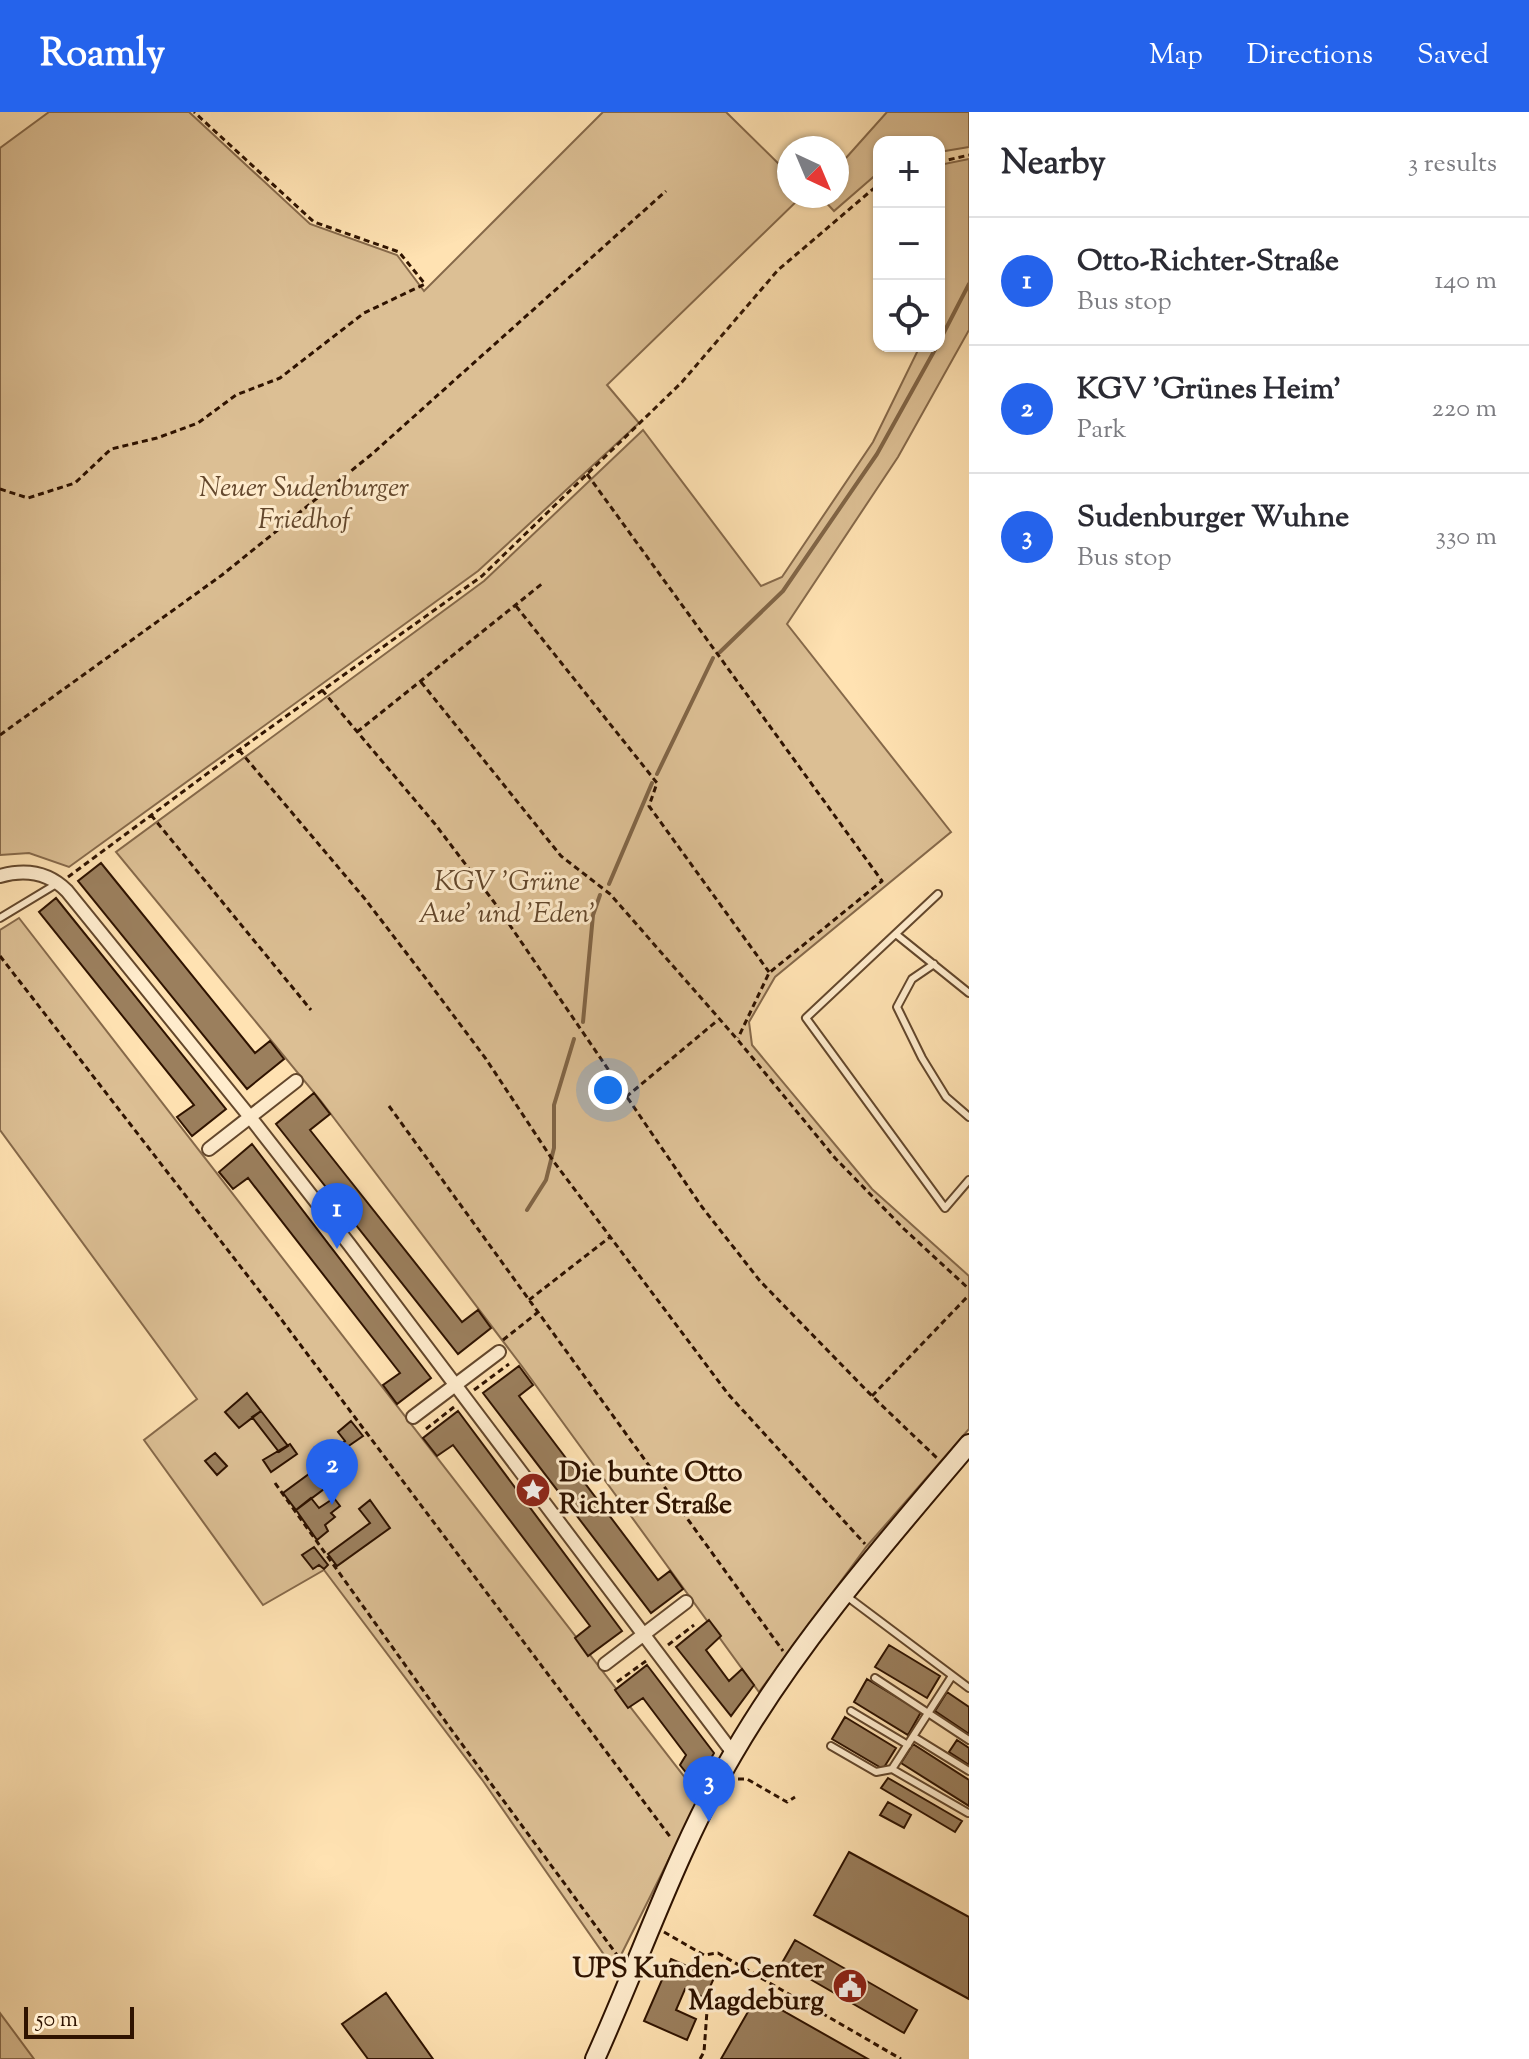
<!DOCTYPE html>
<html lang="en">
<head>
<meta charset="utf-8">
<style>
	:root { --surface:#fff; --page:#f7f7f7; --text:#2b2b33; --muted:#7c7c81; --line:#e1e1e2; --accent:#2563eb }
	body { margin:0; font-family:"Sorts Mill Goudy",serif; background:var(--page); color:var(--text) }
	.controls { position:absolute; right:24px; top:24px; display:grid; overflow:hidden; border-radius:16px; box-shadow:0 2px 6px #0004 }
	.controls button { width:72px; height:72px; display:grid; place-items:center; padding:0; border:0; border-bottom:2px solid var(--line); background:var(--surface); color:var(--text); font:40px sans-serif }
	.compass { position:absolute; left:777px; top:24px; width:72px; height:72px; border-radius:50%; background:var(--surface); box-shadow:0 2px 6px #0004; rotate:136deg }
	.scale { position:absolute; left:24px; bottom:20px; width:110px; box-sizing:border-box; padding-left:8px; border:4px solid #2f1300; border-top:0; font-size:22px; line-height:28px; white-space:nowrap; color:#2f1300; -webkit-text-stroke:6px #ffeccd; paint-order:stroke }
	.you { position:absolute; left:608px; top:978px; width:28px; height:28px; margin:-20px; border:6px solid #fff; border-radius:50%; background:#1a73e8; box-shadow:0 0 0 12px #1a73e833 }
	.badge { display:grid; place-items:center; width:52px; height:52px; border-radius:50%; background:var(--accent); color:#fff; font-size:26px; font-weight:700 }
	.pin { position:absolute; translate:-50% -66px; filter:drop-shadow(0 2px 4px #0008) }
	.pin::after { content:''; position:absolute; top:42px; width:28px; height:24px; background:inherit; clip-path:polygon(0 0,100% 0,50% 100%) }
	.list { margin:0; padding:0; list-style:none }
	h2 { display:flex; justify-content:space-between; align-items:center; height:104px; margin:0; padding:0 32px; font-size:34px }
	h2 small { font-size:26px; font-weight:400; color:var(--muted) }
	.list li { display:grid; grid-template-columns:52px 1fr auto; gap:24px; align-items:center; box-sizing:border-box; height:128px; padding:0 32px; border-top:2px solid var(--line) }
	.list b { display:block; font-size:30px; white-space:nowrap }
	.list p { margin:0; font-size:26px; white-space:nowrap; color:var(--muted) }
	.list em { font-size:26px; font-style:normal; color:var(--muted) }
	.icon { flex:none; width:44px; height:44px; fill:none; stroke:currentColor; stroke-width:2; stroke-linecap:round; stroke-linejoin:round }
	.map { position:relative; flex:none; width:969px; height:1947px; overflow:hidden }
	header { display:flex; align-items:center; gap:48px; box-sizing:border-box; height:112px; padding:0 40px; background:var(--accent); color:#fff }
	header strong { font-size:38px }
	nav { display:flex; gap:44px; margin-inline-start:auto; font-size:28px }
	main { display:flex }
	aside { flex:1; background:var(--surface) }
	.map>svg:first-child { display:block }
	.green { fill:#dcbf94; stroke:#86694a; stroke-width:2 }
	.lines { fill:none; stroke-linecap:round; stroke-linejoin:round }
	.stream { stroke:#816546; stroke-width:4 }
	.building { fill:#9b7f5d; stroke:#2f1300; stroke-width:2 }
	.lane-casing { stroke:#63472c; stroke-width:10 }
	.street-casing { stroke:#63472c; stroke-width:16 }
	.secondary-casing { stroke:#2f1300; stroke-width:22 }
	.path { stroke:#2f1300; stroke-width:3; stroke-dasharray:6 4; stroke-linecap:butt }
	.lane { stroke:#ffeccd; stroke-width:6 }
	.street { stroke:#ffeccd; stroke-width:12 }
	.secondary { stroke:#ffeccd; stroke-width:18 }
	.labels { text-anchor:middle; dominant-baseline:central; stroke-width:6; stroke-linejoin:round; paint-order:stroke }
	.park-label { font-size:28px; font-style:italic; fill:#63472c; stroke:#ffeccd }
	.poi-label { font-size:28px; font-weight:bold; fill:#2f1300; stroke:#ffeccd; text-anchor:start }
</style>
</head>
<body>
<header>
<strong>Roamly</strong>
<nav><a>Map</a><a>Directions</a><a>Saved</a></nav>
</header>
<main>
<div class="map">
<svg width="969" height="1947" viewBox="0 0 969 1947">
	<rect width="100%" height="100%" fill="#ffe2b2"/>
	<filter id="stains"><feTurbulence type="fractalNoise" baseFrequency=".0025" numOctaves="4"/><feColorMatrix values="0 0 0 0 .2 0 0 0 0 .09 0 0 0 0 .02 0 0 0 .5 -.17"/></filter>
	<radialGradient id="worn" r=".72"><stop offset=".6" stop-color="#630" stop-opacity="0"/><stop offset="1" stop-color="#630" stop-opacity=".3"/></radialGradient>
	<path class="green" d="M49,0H189L310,112L397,143L424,179L603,0H726L789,62V84H802L607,273L639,311L478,459L69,755L29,741L0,743V36Z
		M887,0H969V35L939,40V30H879V60L834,99L820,84H837V56Z
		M969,47V218L898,345L787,512L951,720L775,865L749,910L752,933L872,1077L969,1164V1317L867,1434L759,1580L521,1253L321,989L116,740L484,469L643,318L761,474L782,465L873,330L920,234H939V53Z
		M19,806L700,1685L614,1857L483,1669L324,1458L263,1493L144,1328L197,1287L0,1018V818Z
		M0,1901L34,1947H0Z"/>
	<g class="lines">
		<path class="stream" d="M939,230L969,172
			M720,540L783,479L877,342L937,234
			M657,662L713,546
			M609,772L652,671
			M583,910L593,803L600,783
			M527,1098L546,1068L554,1036V993L574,927"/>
	</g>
	<path class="building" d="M101,751L255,941L270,929L284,947L247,977L78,769Z
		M56,786L226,997L192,1024L177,1005L194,993L39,800Z
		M314,981L330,1002L310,1018L462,1210L478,1198L491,1216L458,1242L276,1012Z
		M252,1032L431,1266L397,1292L383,1273L400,1261L248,1066L233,1077L219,1060Z
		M519,1254L533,1273L519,1284L658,1468L670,1459L683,1477L651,1501L483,1281Z
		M247,1281L261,1299L239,1316L225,1300Z
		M261,1299L288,1334L279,1340L252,1305Z
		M458,1299L622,1519L588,1544L575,1526L590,1514L453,1333L437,1344L423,1326Z
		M351,1309L363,1324L337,1342L334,1338L345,1329L338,1320Z
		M290,1332L297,1342L271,1360L263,1348Z
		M215,1341L227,1354L217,1363L205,1349Z
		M339,1344L347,1354L341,1358L344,1362L296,1398L283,1381L332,1345L334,1347Z
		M311,1386L319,1396L334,1386L340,1394L331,1401L335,1405L325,1413L328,1419L317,1428L296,1398Z
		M370,1388L390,1416L337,1454L328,1442L370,1411L359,1397Z
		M314,1435L328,1453L324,1457L319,1453L313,1457L302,1443Z
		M709,1508L721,1524L706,1538L729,1569L742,1557L754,1573L731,1604L676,1535Z
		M889,1533L940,1564L927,1586L875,1555Z
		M647,1553L714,1641L696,1673L680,1653L686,1643L643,1586L628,1596L615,1578Z
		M867,1567L921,1600L908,1623L854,1590Z
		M947,1580L969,1595V1622L935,1599Z
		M845,1605L896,1636L883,1657L832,1627Z
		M957,1628L969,1636V1653L949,1640Z
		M913,1632L969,1668V1694L901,1651Z
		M888,1666L962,1709L955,1720L881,1676Z
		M888,1690L911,1703L904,1716L880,1703Z
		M849,1740L969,1805V1887L814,1803Z
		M795,1828L917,1898L904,1921L782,1851Z
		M671,1847L714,1866L705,1886L685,1877L676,1898L696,1907L687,1928L644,1909Z
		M386,1881L433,1947H368L342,1912Z
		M757,1884L868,1947H721Z"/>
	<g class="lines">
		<defs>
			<path id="lane" d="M938,782L806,906L945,1096L969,1068
				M0,806L58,771
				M897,823L969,881
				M934,852L912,867L897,895L922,946L946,985L969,1005
				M845,1483L969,1576
				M875,1566L969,1628
				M851,1599L908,1633
				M914,1625L969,1659
				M831,1634L876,1660L892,1657L952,1564
				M892,1657L968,1701"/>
			<path id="street" d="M0,764C25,757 48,760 67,779L250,1005L349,1132L733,1641
				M209,1037L296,969
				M413,1305L499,1240
				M605,1552L686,1490"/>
			<path id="secondary" d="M595,1947C641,1845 677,1738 733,1642C798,1530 886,1430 969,1332"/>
		</defs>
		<use href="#lane" class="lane-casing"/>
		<use href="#street" class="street-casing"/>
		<use href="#secondary" class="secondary-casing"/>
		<path class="path" d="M939,50L969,43
			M587,362L882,769L769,861L738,926
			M0,377L28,386L75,371L111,337L157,326L198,311L236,283L280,266L364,201L425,172L399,140L314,110L194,0
			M516,494L657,671L649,694L769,860
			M421,570L561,744L610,782L737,927L835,1046L904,1117L969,1177
			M322,578L435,712L494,790L702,1095L760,1169L872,1284L938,1347
			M357,620L543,471
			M0,623L222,463L372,342L666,79
			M239,638L365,787L427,868L486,947L554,1050L728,1282L865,1432
			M151,703L311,898
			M68,765L239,638L482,464L682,270L778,158L879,72
			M0,844L278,1203L671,1726
			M626,985L718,908
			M389,994L783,1539
			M529,1188L610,1125
			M503,1228L537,1201
			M474,1278L509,1252
			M872,1284L969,1183
			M426,1317L454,1295
			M275,1371L453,1620L620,1847
			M668,1533L694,1513
			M617,1570L646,1549
			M738,1667H747L787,1690L795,1685
			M664,1820L704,1843L718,1841L901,1947
			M700,1947L704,1940L707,1899"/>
		<use href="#lane" class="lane"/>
		<use href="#street" class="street"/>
		<use href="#secondary" class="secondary"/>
	</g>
	<defs>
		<symbol id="sight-disc" viewBox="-11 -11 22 22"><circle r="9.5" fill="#8f2418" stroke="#ffeccd"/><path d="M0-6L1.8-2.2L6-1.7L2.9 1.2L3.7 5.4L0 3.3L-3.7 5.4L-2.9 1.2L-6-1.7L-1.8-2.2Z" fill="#fff"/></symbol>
		<symbol id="civic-disc" viewBox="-11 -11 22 22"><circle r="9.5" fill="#8f2418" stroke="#ffeccd"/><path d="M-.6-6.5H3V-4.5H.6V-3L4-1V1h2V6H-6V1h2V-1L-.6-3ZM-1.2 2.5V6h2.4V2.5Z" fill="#fff"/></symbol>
	</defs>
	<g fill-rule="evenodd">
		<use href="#sight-disc" x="513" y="1358" width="40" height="40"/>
		<use href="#civic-disc" x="830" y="1854" width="40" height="40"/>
	</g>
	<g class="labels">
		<g class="park-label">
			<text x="304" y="377">Neuer Sudenburger<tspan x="304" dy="32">Friedhof</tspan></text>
			<text x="507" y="771">KGV 'Grüne<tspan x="507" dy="32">Aue' und 'Eden'</tspan></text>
		</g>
		<g class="poi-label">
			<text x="559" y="1362">Die bunte Otto<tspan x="559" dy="32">Richter Straße</tspan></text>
			<text x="824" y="1858" text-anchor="end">UPS Kunden-Center<tspan x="824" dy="32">Magdeburg</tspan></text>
		</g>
	</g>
	<rect width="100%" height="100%" filter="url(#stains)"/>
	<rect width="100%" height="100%" fill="url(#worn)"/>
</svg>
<div class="controls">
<button>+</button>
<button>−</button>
<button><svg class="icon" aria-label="locate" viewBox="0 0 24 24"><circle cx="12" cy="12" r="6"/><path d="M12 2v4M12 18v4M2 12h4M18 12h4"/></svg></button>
</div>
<svg class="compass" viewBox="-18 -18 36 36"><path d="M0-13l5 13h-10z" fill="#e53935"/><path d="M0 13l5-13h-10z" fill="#7c7c81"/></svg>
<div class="scale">50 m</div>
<div class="you"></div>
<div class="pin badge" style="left:337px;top:1137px">1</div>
<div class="pin badge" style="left:332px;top:1393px">2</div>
<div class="pin badge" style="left:709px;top:1710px">3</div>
</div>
<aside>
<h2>Nearby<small>3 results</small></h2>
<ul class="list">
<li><span class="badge">1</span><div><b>Otto-Richter-Straße</b><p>Bus stop</p></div><em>140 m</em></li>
<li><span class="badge">2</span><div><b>KGV 'Grünes Heim'</b><p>Park</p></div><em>220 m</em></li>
<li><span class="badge">3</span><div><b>Sudenburger Wuhne</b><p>Bus stop</p></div><em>330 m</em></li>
</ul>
</aside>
</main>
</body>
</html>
